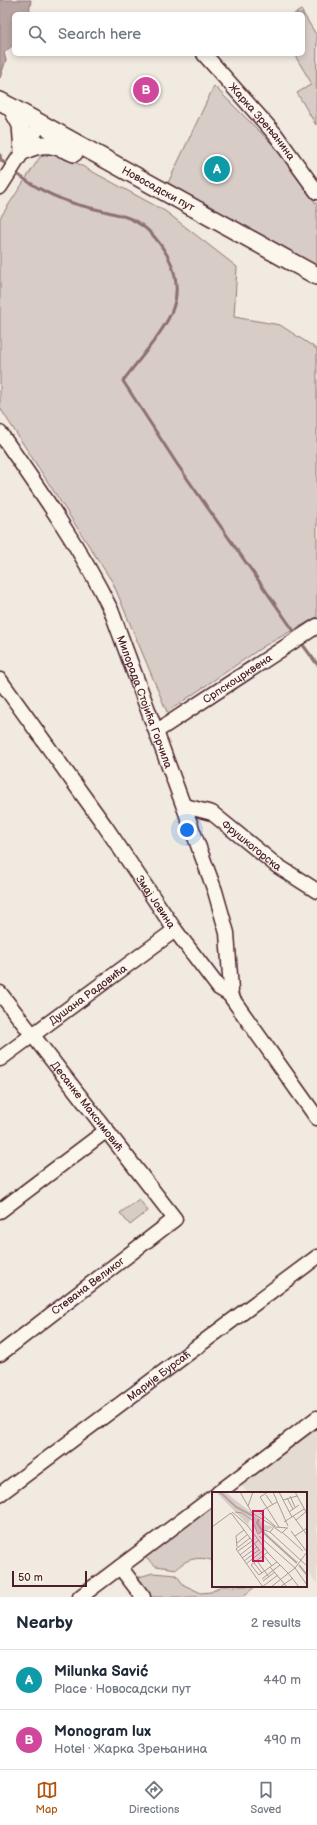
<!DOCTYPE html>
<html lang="en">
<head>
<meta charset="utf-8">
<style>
	:root { --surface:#fff; --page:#f2f2f3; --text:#1f2937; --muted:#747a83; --line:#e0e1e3; --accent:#b45309 }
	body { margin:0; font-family:"Balsamiq Sans",sans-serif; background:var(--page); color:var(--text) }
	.scale { position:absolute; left:12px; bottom:10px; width:75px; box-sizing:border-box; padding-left:4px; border:2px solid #4a1f2b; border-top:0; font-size:11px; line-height:14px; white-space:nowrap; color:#4a1f2b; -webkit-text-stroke:3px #fbf7ec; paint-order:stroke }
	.you { position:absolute; left:187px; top:830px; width:14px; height:14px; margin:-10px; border:3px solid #fff; border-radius:50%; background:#1a73e8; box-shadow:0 0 0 6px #1a73e833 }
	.badge { display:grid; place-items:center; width:26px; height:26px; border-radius:50%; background:var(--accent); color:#fff; font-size:13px; font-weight:700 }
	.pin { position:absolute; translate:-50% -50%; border:2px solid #fff; box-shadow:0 1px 4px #0006 }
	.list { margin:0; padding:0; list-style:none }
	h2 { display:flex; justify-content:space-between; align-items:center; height:52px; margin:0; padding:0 16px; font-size:17px }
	h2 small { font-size:13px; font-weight:400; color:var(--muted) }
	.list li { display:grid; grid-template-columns:26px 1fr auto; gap:12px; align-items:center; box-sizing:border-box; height:60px; padding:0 16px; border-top:1px solid var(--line) }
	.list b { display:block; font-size:15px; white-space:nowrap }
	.list p { margin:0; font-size:13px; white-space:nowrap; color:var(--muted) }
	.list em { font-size:13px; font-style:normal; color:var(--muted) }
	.icon { flex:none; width:22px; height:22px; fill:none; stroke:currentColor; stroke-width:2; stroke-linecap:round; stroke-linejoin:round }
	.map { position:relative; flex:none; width:317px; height:1597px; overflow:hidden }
	.search { position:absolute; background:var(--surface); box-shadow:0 2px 6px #0003; left:12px; right:12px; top:12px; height:44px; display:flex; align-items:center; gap:10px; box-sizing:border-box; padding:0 14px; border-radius:6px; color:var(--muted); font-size:15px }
	.sheet { height:172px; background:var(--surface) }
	nav { display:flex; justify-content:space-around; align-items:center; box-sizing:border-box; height:56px; border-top:1px solid var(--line); background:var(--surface); font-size:11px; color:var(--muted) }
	nav a { display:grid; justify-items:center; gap:2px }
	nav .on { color:var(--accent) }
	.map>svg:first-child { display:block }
	.built { fill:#e4dbd2 }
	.green { fill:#d8ccc6; stroke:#917678 }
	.water { fill:#b8a4a2; stroke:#8c6f72 }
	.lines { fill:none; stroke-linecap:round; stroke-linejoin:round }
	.stream { stroke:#8c6f72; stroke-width:3 }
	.minor-casing { stroke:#4a1f2b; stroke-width:17 }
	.major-casing { stroke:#4a1f2b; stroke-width:20 }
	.minor { stroke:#fbf7ec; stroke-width:14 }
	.major { stroke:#fbf7ec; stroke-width:17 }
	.labels { text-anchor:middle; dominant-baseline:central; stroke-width:3; stroke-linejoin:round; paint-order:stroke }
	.street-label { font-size:11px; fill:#4a1f2b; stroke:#fbf7ec }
	.inset-river { fill:none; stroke:#b8a4a2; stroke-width:2 }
	.inset-road { fill:none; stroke:#ae9998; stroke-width:1 }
	.view { fill:#c2185b; fill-opacity:0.15; stroke:#c2185b; stroke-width:2 }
	.inset-edge { fill:none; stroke:#4a1f2b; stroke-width:2 }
</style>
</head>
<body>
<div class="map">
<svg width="317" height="1597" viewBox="0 0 317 1597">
	<rect width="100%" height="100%" fill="#f0eae0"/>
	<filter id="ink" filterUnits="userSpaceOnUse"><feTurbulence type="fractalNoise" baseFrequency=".025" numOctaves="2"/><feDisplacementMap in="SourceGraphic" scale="8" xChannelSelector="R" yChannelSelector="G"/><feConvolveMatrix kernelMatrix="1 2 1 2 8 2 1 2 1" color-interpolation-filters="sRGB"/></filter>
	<g filter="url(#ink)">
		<path class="built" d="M317,1423V1584L306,1569V1493H248L239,1482Z"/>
		<path class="green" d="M301,10L317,36L316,125L297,93L312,84L294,54H303V14H294Z
			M214,86L280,152L317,205V268L168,183Z
			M58,153L165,211L237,267L234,317L280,325L317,349V617L264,646L167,712L113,583L0,408V218L40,157Z
			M139,1199L148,1211L130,1225L120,1213Z
			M213,1505V1561C202,1556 185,1558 177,1569L156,1566L143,1556Z
			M153,1573L176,1575L184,1585L201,1593L211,1592L221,1586H256L242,1597H151L136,1578Z"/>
		<path class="water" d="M0,0H31L29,14H14V44L4,53L6,60L0,78Z"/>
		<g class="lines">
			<path class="stream" d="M0,155L1,160L8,166
				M14,171C31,186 57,199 79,205C94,209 111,212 126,217C143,223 154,234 164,250C175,266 180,289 173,308C167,328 136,363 123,381L177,464L296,634
				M300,641L317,664"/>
			<defs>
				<g id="minor">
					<path id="s1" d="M204,54L275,134L317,192"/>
					<path d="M0,187L41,123"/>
					<path id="s2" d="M0,433C40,490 80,547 111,610L215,891L227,933L231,990L229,994"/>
					<path id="s3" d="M0,680L105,826L175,930L219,988L229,994L317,1118"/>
					<path id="s4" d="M157,731L317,626"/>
					<path id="s5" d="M185,806L212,813L276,865L317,891"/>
					<path id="s6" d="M0,993L175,1219L0,1354"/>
					<path id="s7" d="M0,1059L175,930"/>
					<path d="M0,1211L107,1130"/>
					<path d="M218,1493L317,1418"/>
					<path id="s8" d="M0,1494L317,1257"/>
					<path d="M120,1567L143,1597"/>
					<path d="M80,1597L213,1497"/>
				</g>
				<g id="major">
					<path id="s9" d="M0,101L317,276"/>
					<path d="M11,107L21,125L23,151C44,141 54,144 74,153"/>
				</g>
			</defs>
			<use href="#minor" class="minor-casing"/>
			<use href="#major" class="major-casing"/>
			<use href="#minor" class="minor"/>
			<use href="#major" class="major"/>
		</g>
	</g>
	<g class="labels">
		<g class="street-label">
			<text stroke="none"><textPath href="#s1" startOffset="89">Жарка Зрењанина</textPath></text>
			<text stroke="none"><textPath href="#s9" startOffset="181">Новосадски пут</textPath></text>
			<text stroke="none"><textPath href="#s4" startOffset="96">Српскоцрквена</textPath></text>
			<text stroke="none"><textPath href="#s2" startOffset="307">Милорада Стојића Горчила</textPath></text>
			<text stroke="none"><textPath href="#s5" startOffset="79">Фрушкогорска</textPath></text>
			<text stroke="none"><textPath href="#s3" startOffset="271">Змај Јовина</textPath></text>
			<text stroke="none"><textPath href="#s7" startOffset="109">Душана Радовића</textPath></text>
			<text stroke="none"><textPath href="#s6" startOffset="143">Десанке Максимовић</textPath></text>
			<text transform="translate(88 1286) rotate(-37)">Стевана Великог</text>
			<text stroke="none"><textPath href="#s8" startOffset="198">Марије Бурсаћ</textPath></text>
		</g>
	</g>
	<g transform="translate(212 1492)">
		<rect width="95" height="95" fill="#f0eae0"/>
		<path d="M4,0H13L41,22L36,32L40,37ZM43,24L53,33L62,35L47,42L40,28Z" fill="#d8ccc6"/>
		<path class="inset-river" d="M8,0L24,15L41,24M47,27L45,31L53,42L85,71M87,73L95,83"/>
		<path class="inset-road" d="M28,0L40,21L63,35L76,36M56,0L48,5L67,35M61,0L76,34M67,0L80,25M83,0L94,20M54,3L61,13M78,4L83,15M75,6L81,17M71,8L85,4M36,14L41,0M51,18L65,10M20,20L35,33L57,62L76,81M23,20L30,21L40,28L46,42M77,20L87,13M19,21L48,59M48,21L63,34L58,40M81,24L95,43M84,28L95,19M72,30L92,17M0,35L19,21M63,36L70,41L75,36M79,39L95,60M71,41L91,59M46,42L52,38L58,40L95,74M47,44L83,76L95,93M83,44L95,36M38,46L24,57L51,95M25,51L35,43M25,55L24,44L32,38M26,59L40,49M28,63L47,48M52,64L60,74M30,66L45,55M32,69L47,58M45,69L57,85M42,71L50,81M34,72L53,57M39,73L47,83L65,70M39,73L56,60M58,75L75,95M76,81L87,95M50,87L68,73M51,89L63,80M50,95L66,83M59,95L83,76L95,60M68,95L81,86"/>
		<path class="view" d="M41,19H51V69H41Z"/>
		<rect width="95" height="95" class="inset-edge"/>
	</g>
</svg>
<div class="scale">50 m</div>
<div class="you"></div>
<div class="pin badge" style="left:217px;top:169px;background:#0f9aa8">A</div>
<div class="pin badge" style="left:146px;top:90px;background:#d1479c">B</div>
<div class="search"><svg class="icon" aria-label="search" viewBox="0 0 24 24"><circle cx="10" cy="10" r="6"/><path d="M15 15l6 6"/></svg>Search here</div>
</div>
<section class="sheet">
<h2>Nearby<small>2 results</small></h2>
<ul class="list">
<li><span class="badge" style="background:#0f9aa8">A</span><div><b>Milunka Savić</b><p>Place · Новосадски пут</p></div><em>440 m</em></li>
<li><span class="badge" style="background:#d1479c">B</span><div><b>Monogram lux</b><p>Hotel · Жарка Зрењанина</p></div><em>490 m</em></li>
</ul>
</section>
<nav>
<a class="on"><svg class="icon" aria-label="map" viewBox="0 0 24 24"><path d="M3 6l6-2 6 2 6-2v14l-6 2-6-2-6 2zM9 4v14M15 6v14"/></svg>Map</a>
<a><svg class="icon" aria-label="directions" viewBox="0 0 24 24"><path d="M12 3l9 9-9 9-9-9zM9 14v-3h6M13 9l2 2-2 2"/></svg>Directions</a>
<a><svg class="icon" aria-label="saved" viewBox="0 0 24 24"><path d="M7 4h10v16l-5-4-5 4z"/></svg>Saved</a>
</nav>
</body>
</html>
